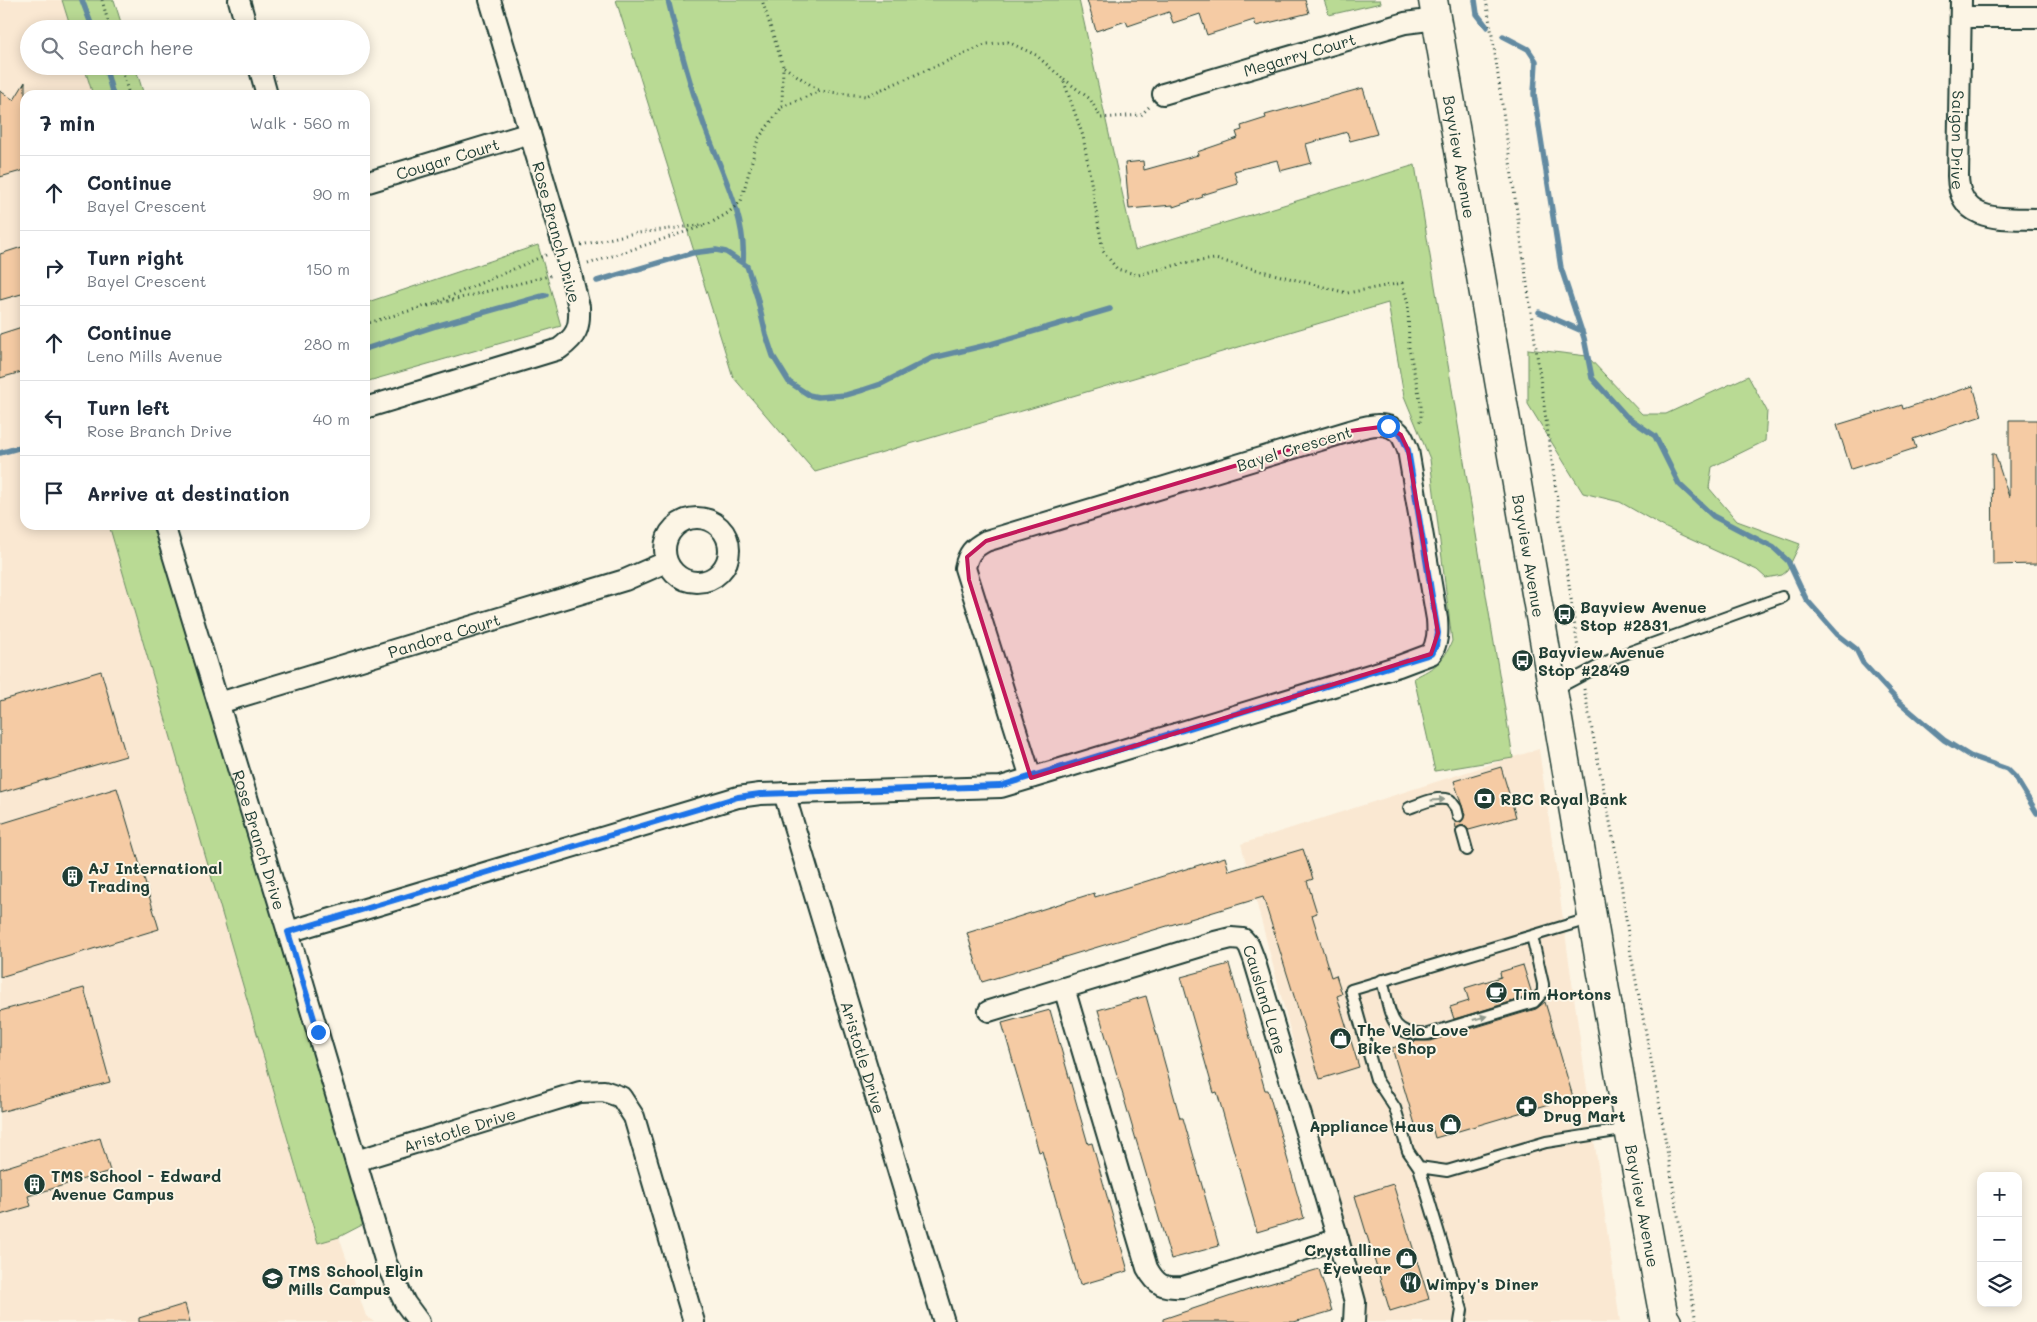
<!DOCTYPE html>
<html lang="en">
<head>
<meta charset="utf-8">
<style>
	:root { --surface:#fff; --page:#f6f6f7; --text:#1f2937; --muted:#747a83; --line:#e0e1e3 }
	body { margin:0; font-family:Mali,sans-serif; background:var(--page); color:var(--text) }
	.controls { position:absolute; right:15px; bottom:15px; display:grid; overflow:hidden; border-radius:10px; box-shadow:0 2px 12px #0003 }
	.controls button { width:45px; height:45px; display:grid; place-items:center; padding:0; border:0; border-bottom:1px solid var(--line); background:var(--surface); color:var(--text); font:25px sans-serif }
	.stop { position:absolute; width:15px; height:15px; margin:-11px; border:4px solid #1a73e8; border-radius:50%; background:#fff }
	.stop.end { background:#1a73e8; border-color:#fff; box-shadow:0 1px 5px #0008 }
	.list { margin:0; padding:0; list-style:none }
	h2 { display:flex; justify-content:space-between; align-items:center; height:65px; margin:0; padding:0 20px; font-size:21px }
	h2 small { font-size:16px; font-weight:400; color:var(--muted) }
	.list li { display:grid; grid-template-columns:32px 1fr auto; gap:15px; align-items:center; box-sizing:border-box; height:75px; padding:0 20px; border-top:1px solid var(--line) }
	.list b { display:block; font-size:19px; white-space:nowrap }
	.list p { margin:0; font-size:16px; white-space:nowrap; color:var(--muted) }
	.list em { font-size:16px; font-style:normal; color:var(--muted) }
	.icon { flex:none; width:28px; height:28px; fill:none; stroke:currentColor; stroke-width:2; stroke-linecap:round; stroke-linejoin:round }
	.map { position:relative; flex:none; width:2037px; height:1322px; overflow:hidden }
	.search { position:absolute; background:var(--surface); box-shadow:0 2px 12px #0003; left:20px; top:20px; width:350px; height:55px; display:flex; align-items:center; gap:12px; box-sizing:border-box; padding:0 18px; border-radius:28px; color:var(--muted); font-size:19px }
	.panel { position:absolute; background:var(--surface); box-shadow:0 2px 12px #0003; left:20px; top:90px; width:350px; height:440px; border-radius:15px }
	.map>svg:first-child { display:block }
	.built { fill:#fae8d2 }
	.green { fill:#b9da94; stroke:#6c8c64 }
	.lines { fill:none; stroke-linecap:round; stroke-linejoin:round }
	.stream { stroke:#628aa1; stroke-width:5.5 }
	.building { fill:#f5cba4; stroke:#1f3d34 }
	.service-casing { stroke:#1f3d34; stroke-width:14 }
	.minor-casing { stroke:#1f3d34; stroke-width:24 }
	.secondary-casing { stroke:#1f3d34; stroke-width:31 }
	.path { stroke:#1f3d34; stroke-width:3; stroke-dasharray:1 4; stroke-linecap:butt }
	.service { stroke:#fcf5e5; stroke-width:10 }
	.minor { stroke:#fcf5e5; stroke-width:20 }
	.secondary { stroke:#fcf5e5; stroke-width:28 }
	.minor-bridge-casing { stroke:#1f3d34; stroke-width:24; stroke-linecap:butt }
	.minor-bridge { stroke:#fcf5e5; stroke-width:20 }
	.oneway { fill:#8e998c }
	.route { stroke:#1a73e8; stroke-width:6 }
	.marked { fill:#c2185b; fill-opacity:0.2; stroke:#c2185b; stroke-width:4; stroke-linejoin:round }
	.labels { text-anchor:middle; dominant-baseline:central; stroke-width:4; stroke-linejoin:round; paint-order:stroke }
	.street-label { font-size:16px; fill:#1f3d34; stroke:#fcf5e5 }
	.poi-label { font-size:16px; font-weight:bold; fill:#1f3d34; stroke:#fcf5e5; text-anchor:start }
</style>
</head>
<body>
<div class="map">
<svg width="2037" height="1322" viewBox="0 0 2037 1322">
	<rect width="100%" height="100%" fill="#fcf5e5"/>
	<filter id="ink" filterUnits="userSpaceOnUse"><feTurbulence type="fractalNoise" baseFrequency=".02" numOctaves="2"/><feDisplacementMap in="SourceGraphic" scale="10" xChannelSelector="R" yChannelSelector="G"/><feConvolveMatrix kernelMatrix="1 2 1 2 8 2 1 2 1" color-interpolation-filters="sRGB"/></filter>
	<g filter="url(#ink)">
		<path class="built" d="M0,0H62L71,29H29V66H84L93,95H25V525H109L318,1242L339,1237L366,1316L374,1322H0Z
			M1539,749L1620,1322H1367L1241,844Z"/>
		<path class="green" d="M62,0H114L123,29H71Z
			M616,0H1079L1135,250L1415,165L1513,758L1435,771L1414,678C1435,667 1443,663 1452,641L1430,459L1404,396L1388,303L815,472L733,377Z
			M1324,0H1380L1381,3L1329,15Z
			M84,66H135L144,95H93Z
			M538,245L561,326L365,382V303Z
			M1528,349L1587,356L1642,414H1666L1748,376L1767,411L1765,441L1712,467L1709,488L1737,521L1800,544L1787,571L1782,575L1766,578L1757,570L1666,528L1620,502L1583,493L1528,404Z
			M109,525H158L364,1224L339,1237L318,1243Z"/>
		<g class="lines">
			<path class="stream" d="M82,0L93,29
				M668,0C678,41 689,82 703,122C718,165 747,216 743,262
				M1475,0L1477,14L1487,27
				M1503,36L1528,49L1536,61L1534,94L1561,268L1584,338L1592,378L1626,416L1655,436L1679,484L1713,516L1774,548L1788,561L1806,599L1837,634L1856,649L1863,663L1898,701L1944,740L1970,756L2007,769L2015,777L2037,813
				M105,66L113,95
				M597,281L692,253L716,250L726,252L747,266L757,297L766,335L773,356L789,382L809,395L818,397L846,395L863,390L881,384L932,358L991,344L1110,309
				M1539,312L1582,331
				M365,349L436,326L546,295
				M0,453L25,446"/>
		</g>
		<path class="building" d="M1087,0H1305L1309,13L1256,26L1254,20L1207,35L1200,14L1173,23L1169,12L1128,26L1126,21L1096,31Z
			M25,82V170L0,177V91L14,100Z
			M1363,88L1377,134L1350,141L1347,132L1306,144L1311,163L1280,171L1277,160L1234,171L1238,184L1202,195L1203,197L1173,207V205L1129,209L1125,163L1143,161L1144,170L1198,155L1197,152L1238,138L1236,132L1242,130L1241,126L1266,118L1265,115Z
			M25,246V293L0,300V254Z
			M25,326V371L0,378V334Z
			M1973,386L1982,416L1913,439L1916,448L1851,469L1837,425L1902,405L1903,409Z
			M2009,420H2037V564L1993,565L1992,454H1995L2009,497Z
			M101,671L126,756L0,793V701Z
			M1501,767L1516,817L1469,830L1463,825L1456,828L1455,822L1462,821L1465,815L1454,781Z
			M117,788L159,929L0,977V824Z
			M1303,849L1313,879L1307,881L1317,913L1312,915L1331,977L1336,975L1342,994L1337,996L1359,1067L1320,1079L1263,897L982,982L967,933L1094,893L1095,897L1225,857L1229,871Z
			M1229,964L1265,1090H1268L1304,1218L1257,1232L1217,1092L1214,1093L1181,977Z
			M1523,965L1532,994L1530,996L1454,1019L1450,1007L1469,1001L1465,988L1501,977L1500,972Z
			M84,988L110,1082L0,1112V1011Z
			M1146,996L1180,1118H1183L1219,1246L1171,1259L1098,1010Z
			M1545,1002L1573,1097L1435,1138L1432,1127L1417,1131L1392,1048L1416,1041H1430L1536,1009Z
			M1050,1010L1088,1144L1092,1143L1128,1271L1080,1285L1042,1151L1039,1152L1002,1023Z
			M100,1138L110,1171L28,1196L31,1206L0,1215V1169Z
			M1393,1184L1429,1299L1390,1311L1355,1196Z
			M1319,1269L1332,1311L1294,1322H1163V1319L1255,1288Z
			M185,1304L190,1322H139V1318Z"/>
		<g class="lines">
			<defs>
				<path id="service" d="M1554,690L1616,657L1782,597
					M1409,808C1423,803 1436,796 1450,800L1456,808L1458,816
					M1462,832L1467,850
					M1382,980C1391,1012 1388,1037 1428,1034L1534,1002L1543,992V984L1532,936
					M1419,1167L1408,1151L1395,1108L1376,1079L1351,990L1592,918
					M1460,1322L1462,1310L1419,1167L1447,1171L1546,1142L1629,1129"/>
				<g id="minor">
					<path d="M239,0L247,29"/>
					<path d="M490,0L567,258"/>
					<path id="s1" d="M1961,0L1958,176C1959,224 2003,218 2037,219"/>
					<path d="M1961,17H2037"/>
					<path d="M259,66L267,95"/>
					<path id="s2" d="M1163,94L1405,23L1437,19"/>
					<path id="s3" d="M365,183L530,133"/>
					<path d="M365,408L559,349C577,336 580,328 579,307"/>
					<circle cx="697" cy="550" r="32"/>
					<path id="s4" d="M164,525L288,932L386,1263L405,1303L419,1322"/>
					<path id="s5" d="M219,703L625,580L666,562"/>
					<path id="s6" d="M784,793L944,1322"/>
					<path d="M288,932L738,797L760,794L1001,787L1031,778L1399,666L1431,654C1438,642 1438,632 1437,619L1408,450C1406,446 1404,439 1401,435C1388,419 1367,426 1350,431L986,541C973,548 968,553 965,568L1031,778"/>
					<path d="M1064,988L1147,1268C1157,1286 1163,1288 1183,1287L1338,1239"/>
					<path id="s7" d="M989,1011L1211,943L1231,938L1243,939L1249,946L1254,959L1338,1239L1355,1302L1354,1322"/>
					<path id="s8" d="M356,1161L580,1092L604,1091L621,1097L634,1117L694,1322"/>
				</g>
				<g id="secondary">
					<path id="s9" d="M1433,0L1629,1129L1664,1318L1667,1322"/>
				</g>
			</defs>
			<use href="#service" class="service-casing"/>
			<use href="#minor" class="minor-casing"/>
			<use href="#secondary" class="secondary-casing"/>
			<path class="path" d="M102,0L110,29
				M1486,0L1494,47L1580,663
				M121,66L129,95
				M784,67L820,91
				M1064,79L1090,99L1101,118L1141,115L1149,107
				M782,107L820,91L866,96L987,44L1008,42L1036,55L1063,79L1083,136L1103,251L1117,269L1138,275L1184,263L1215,259L1347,293L1402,283L1408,303L1409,348L1421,404V417L1419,425
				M581,245L630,234L709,224L728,213L741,201L758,139L782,107L783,66L762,0
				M588,264L703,226
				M435,303L548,254
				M428,306L553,275
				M365,324L429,305
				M1584,689L1619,868L1631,955L1658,1096L1696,1322"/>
			<use href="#service" class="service"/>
			<use href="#minor" class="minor"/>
			<use href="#secondary" class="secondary"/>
			<defs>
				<path id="minor-bridge" d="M567,258L579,307"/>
			</defs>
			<use href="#minor-bridge" class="minor-bridge-casing"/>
			<use href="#minor-bridge" class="minor-bridge"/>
		</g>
		<defs><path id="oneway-solid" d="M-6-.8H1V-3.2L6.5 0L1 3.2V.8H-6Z" transform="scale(1.25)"/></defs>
		<g class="oneway">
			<use href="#oneway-solid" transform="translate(1438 800) rotate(-4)"/>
			<use href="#oneway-solid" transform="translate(1480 1018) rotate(-16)"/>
		</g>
	</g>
	<g class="lines" filter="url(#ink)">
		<path class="route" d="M318,1032L288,932L738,797L760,794L1000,786L1431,654L1436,646L1438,633L1408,450L1401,435L1388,426"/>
	</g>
	<path class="marked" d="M1388,426L1401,435L1408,450L1438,633L1431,654L1031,778L969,580L967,557L986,541L1350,431Z"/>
	<defs>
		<symbol id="bus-disc" viewBox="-11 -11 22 22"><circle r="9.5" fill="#1f3d34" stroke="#fcf5e5"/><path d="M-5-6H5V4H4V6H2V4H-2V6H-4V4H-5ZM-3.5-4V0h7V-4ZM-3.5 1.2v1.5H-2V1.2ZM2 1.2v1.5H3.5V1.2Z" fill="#fff"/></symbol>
		<symbol id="bank-disc" viewBox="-11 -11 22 22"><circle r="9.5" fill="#1f3d34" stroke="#fcf5e5"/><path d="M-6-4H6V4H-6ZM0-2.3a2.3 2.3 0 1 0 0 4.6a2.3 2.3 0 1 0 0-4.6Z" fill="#fff"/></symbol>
		<symbol id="building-disc" viewBox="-11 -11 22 22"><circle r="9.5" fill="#1f3d34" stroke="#fcf5e5"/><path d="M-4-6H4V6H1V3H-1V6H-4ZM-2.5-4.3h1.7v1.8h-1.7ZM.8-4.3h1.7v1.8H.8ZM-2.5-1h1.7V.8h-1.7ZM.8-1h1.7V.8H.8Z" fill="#fff"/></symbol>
		<symbol id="cafe-disc" viewBox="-11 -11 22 22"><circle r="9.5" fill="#1f3d34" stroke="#fcf5e5"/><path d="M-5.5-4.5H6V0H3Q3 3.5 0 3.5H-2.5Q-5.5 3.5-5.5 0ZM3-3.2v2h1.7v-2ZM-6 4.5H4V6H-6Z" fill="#fff"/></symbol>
		<symbol id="shop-disc" viewBox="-11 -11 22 22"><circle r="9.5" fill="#1f3d34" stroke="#fcf5e5"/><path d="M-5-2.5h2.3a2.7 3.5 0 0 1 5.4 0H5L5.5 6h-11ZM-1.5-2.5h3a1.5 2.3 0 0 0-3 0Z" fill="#fff"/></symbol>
		<symbol id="pharmacy-disc" viewBox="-11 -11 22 22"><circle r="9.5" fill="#1f3d34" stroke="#fcf5e5"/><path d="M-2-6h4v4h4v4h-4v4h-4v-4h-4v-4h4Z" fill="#fff"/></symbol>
		<symbol id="school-disc" viewBox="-11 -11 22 22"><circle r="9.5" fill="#1f3d34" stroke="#fcf5e5"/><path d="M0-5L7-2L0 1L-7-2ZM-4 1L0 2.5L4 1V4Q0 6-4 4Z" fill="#fff"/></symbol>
		<symbol id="restaurant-disc" viewBox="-11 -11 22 22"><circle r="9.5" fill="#1f3d34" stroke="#fcf5e5"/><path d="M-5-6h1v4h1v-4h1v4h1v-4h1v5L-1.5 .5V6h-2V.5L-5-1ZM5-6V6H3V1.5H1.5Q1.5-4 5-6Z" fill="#fff"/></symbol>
	</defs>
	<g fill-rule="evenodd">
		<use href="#bus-disc" x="1552" y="602" width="25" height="25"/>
		<use href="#bus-disc" x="1510" y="648" width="25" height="25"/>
		<use href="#bank-disc" x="1472" y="786" width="25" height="25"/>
		<use href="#building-disc" x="60" y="864" width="25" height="25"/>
		<use href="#cafe-disc" x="1484" y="980" width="25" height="25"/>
		<use href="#shop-disc" x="1328" y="1026" width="25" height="25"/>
		<use href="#pharmacy-disc" x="1514" y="1094" width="25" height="25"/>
		<use href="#shop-disc" x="1438" y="1112" width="25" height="25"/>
		<use href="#building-disc" x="22" y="1172" width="25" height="25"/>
		<use href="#shop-disc" x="1394" y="1246" width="25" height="25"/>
		<use href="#school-disc" x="260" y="1266" width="25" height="25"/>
		<use href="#restaurant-disc" x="1398" y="1270" width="25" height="25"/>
	</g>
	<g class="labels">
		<g class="street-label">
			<text stroke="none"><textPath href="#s2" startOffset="142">Megarry Court</textPath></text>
			<text stroke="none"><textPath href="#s1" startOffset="140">Saigon Drive</textPath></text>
			<text stroke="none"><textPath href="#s9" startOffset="159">Bayview Avenue</textPath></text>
			<text stroke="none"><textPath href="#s3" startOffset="86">Cougar Court</textPath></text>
			<text transform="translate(557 232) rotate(75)">Rose Branch Drive</text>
			<text transform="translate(1294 448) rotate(-17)">Bayel Crescent</text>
			<text stroke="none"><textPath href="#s9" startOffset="564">Bayview Avenue</textPath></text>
			<text stroke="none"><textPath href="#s5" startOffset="235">Pandora Court</textPath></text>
			<text stroke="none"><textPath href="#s4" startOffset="329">Rose Branch Drive</textPath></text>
			<text stroke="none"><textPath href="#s7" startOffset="330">Causland Lane</textPath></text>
			<text stroke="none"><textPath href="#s6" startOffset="276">Aristotle Drive</textPath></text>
			<text stroke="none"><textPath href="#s8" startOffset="108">Aristotle Drive</textPath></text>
			<text stroke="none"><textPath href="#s9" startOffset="1224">Bayview Avenue</textPath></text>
		</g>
		<g class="poi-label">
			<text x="1580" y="606">Bayview Avenue<tspan x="1580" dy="18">Stop #2831</tspan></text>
			<text x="1538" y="651">Bayview Avenue<tspan x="1538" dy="18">Stop #2849</tspan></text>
			<text x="1500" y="798">RBC Royal Bank</text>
			<text x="88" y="867">AJ International<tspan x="88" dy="18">Trading</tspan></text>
			<text x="1513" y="993">Tim Hortons</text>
			<text x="1357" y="1029">The Velo Love<tspan x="1357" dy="18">Bike Shop</tspan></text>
			<text x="1543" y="1097">Shoppers<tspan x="1543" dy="18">Drug Mart</tspan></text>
			<text x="1434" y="1125" text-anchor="end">Appliance Haus</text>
			<text x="51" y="1175">TMS School - Edward<tspan x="51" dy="18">Avenue Campus</tspan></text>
			<text x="1391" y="1249" text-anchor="end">Crystalline<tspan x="1391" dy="18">Eyewear</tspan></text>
			<text x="288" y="1270">TMS School Elgin<tspan x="288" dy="18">Mills Campus</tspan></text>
			<text x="1426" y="1283">Wimpy's Diner</text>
		</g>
	</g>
</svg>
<div class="controls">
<button>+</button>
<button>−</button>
<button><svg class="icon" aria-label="layers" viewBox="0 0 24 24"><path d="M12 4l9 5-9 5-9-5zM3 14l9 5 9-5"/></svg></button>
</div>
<div class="stop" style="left:1388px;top:426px"></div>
<div class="stop end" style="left:318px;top:1032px"></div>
<div class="search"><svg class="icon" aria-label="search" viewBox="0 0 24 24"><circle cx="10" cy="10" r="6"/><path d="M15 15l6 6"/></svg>Search here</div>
<section class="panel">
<h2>7 min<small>Walk · 560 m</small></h2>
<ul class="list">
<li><svg class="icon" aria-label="ahead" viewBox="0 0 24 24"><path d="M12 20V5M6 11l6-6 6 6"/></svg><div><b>Continue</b><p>Bayel Crescent</p></div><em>90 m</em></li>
<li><svg class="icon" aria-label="right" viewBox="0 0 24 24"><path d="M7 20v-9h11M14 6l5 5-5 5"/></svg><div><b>Turn right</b><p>Bayel Crescent</p></div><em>150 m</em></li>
<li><svg class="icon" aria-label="ahead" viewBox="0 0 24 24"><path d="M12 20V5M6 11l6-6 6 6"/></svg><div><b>Continue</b><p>Leno Mills Avenue</p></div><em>280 m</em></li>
<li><svg class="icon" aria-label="left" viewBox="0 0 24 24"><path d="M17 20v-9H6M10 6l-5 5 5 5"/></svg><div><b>Turn left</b><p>Rose Branch Drive</p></div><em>40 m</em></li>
<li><svg class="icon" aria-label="arrive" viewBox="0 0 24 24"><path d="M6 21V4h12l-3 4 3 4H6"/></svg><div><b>Arrive at destination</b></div></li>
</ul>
</section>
</div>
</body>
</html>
